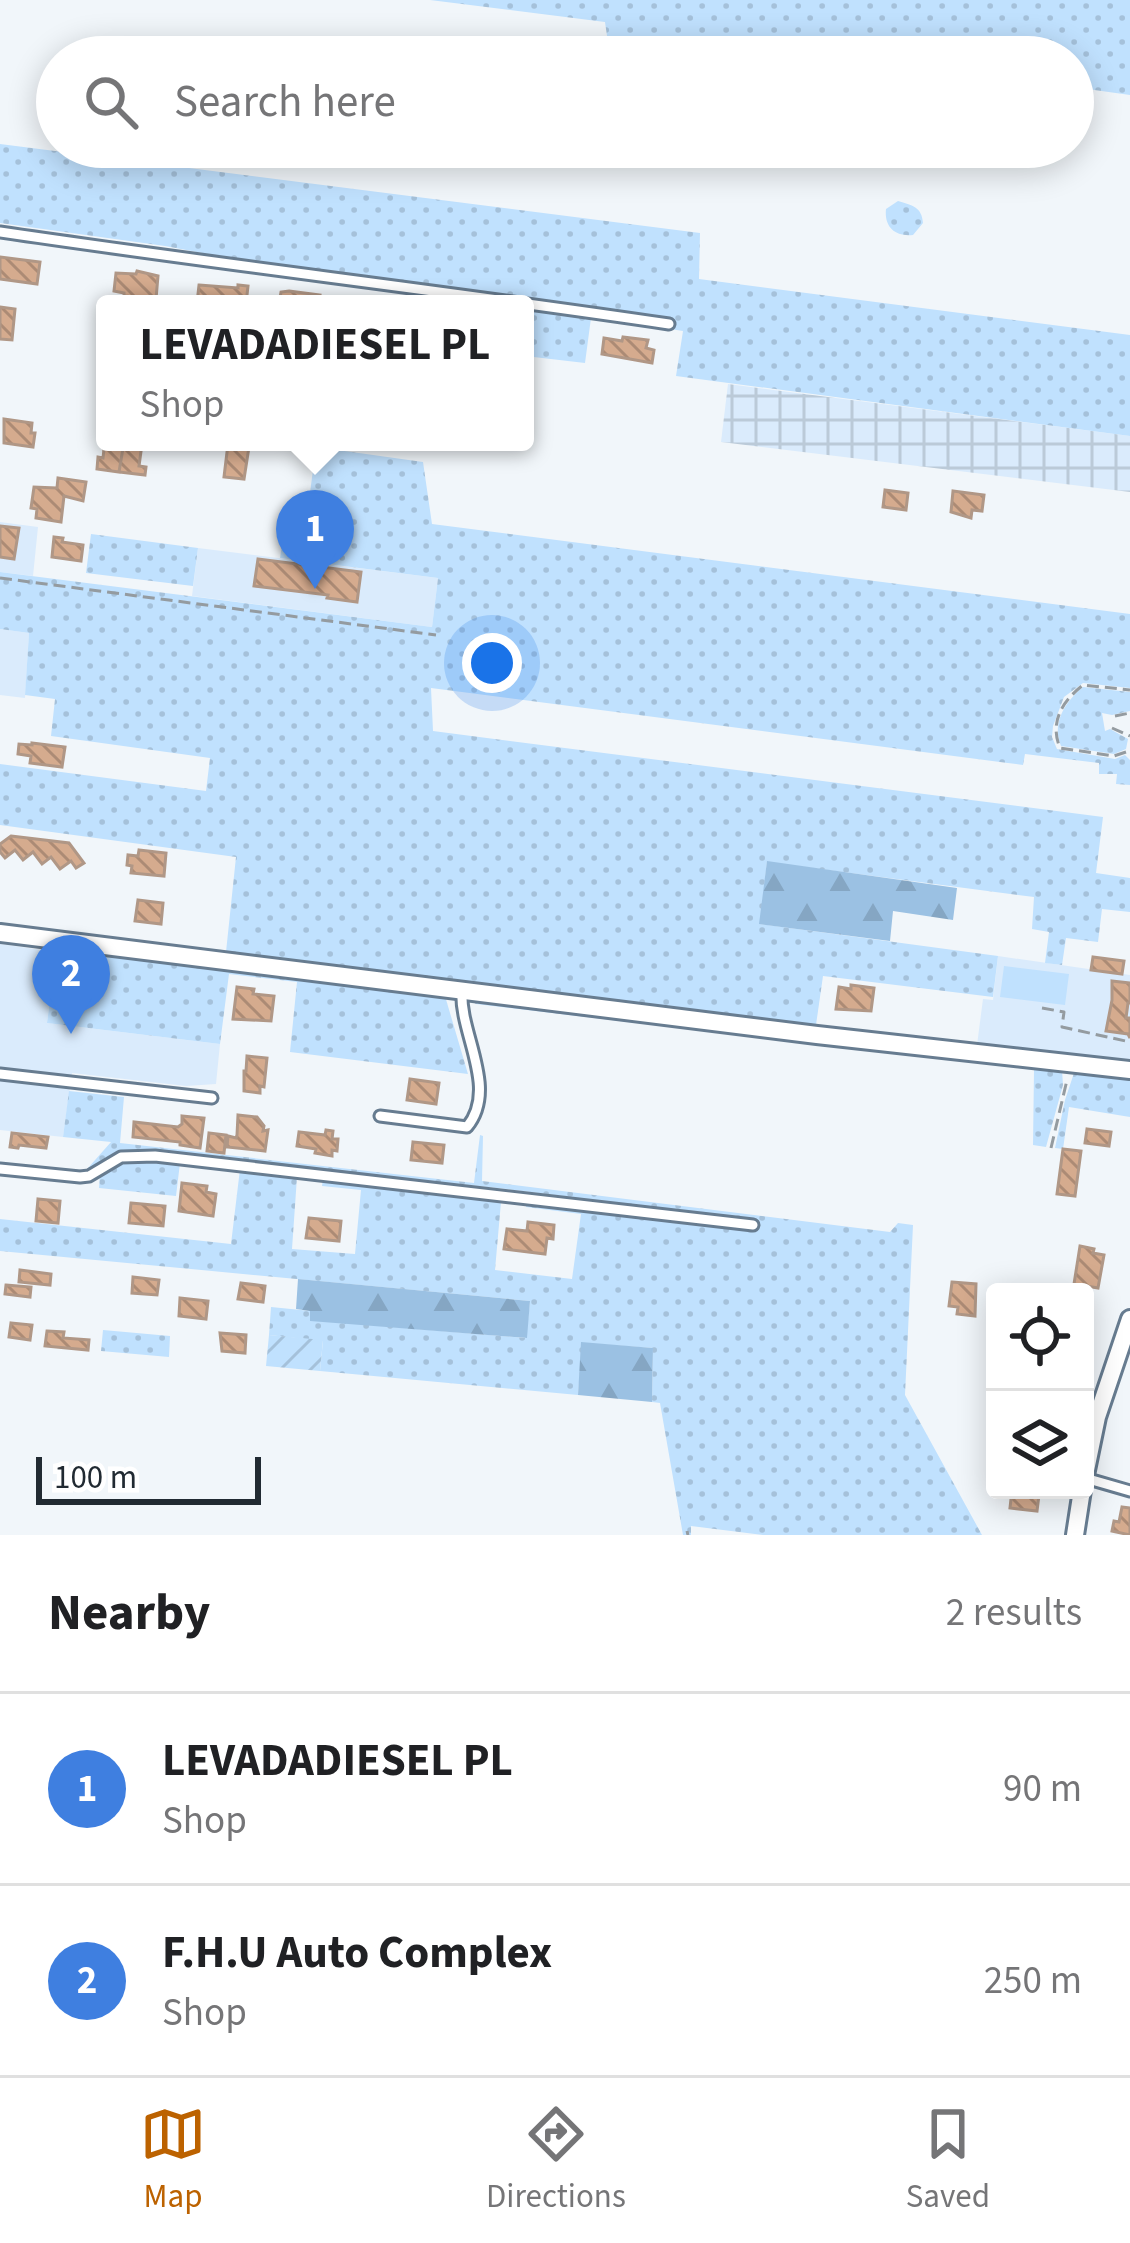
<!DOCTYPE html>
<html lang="en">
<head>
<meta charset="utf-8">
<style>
	:root { --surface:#fff; --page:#f6f6f6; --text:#202124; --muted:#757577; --line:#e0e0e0; --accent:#bc6200 }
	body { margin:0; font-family:"Source Sans 3",sans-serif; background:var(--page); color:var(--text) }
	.controls { position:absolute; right:36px; bottom:36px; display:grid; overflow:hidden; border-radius:12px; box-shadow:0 6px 30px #0003 }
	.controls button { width:108px; height:108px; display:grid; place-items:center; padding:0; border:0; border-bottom:3px solid var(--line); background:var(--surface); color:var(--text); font:60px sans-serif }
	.scale { position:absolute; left:36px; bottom:30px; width:225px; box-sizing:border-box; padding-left:12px; border:6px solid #212a32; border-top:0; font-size:33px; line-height:42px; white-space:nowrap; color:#212a32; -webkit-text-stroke:9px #fff; paint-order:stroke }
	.you { position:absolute; left:492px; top:663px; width:42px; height:42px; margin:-30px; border:9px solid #fff; border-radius:50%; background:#1a73e8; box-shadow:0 0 0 18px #1a73e833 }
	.badge { display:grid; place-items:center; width:78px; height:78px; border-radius:50%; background:var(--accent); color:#fff; font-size:39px; font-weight:700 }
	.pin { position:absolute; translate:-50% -99px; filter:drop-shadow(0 3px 6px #0008) }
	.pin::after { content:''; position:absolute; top:63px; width:42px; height:36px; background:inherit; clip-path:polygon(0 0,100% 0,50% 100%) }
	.popup { position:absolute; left:96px; top:295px; width:438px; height:156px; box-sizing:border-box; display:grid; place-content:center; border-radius:12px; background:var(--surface); filter:drop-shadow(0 3px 9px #0005); font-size:39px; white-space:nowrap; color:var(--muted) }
	.popup b { font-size:45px; color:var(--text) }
	.popup::after { content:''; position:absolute; left:50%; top:100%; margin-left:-24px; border:24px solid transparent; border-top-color:var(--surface) }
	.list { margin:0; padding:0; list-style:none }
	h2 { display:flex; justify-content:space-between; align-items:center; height:156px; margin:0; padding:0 48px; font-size:51px }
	h2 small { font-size:39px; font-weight:400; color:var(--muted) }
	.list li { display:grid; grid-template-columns:78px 1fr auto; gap:36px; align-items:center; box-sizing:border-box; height:192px; padding:0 48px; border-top:3px solid var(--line) }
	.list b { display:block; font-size:45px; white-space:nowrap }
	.list p { margin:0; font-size:39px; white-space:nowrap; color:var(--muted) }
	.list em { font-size:39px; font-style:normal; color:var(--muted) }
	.icon { flex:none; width:66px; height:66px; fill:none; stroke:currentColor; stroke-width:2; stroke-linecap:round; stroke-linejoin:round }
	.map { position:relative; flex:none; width:1130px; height:1535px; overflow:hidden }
	.search { position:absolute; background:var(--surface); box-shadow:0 6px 30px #0003; left:36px; right:36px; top:36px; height:132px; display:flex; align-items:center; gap:30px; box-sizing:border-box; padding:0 42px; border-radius:66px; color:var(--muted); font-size:45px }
	.sheet { height:540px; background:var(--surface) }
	nav { display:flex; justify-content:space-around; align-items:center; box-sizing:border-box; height:168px; border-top:3px solid var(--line); background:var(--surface); font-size:33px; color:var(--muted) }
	nav a { display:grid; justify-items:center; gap:6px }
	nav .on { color:var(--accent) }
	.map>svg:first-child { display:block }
	.built { fill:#daebfc }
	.industrial { fill:url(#industrial-grid) }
	.grass { fill:url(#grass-dots) }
	.forest { fill:url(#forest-firs) }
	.garden { fill:url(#garden-furrows) }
	.pitch { fill:#c0e1fe }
	.building { fill:url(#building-back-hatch); stroke:#b09786; stroke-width:3 }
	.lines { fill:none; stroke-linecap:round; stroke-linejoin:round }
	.service-casing { stroke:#677c90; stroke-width:15 }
	.minor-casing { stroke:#677c90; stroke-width:22 }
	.path { stroke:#949ba0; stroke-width:3; stroke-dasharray:12 6; stroke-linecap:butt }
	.service { stroke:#fff; stroke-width:9 }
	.minor { stroke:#fff; stroke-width:16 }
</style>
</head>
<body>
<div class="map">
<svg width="1130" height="1535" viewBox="0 0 1130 1535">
	<defs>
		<pattern id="industrial-grid" width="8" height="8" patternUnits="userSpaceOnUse" patternTransform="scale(3)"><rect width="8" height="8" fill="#daebfc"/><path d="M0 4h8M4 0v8" fill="none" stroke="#bbcad8"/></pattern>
		<pattern id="grass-dots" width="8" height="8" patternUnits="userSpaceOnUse" patternTransform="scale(3)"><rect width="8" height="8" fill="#c0e1fe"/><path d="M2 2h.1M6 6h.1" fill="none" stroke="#a5c1da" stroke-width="1.8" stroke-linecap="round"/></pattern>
		<pattern id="forest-firs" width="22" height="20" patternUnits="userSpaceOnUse" patternTransform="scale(3)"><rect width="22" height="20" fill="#9bc1e3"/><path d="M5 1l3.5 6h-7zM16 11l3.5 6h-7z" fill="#85a6c3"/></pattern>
		<pattern id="garden-furrows" width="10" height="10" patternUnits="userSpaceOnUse" patternTransform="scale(3)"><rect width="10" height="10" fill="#c0e1fe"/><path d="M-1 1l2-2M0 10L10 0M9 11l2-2" fill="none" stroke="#a5c1da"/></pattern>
		<pattern id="building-back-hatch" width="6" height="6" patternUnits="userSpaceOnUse" patternTransform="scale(3)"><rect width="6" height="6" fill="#d5ab8e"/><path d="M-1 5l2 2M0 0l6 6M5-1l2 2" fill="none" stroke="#ac8b75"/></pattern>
	</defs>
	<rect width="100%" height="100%" fill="#f1f6fa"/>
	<path class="built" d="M0,522L38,527L33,576L0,572Z
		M198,548L438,578L432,627L192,596Z
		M0,629L29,633L25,698L0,695Z
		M0,944L56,952L47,1023L220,1044L216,1084L186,1086L72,1073L63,1137L0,1130Z
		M998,956L1130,975V1064L977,1045L983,999L993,1000Z"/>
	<path class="industrial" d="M728,384L1130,436V492L721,442Z"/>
	<path class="grass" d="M430,0H1130V95L1073,87V57H846L795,50L793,57H610L605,22Z
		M0,144L700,233L699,279L1130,335V436L676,376L683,331L670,329L671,318L213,255L165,246L0,223Z
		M898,201C912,205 922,207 923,223L913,235C895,237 884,227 886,209Z
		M525,310L591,318L585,363L525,356Z
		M316,447L423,462L432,524L1130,614V688L1083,683L1064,697L1053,726L1052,737L1057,749L1115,759L1125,755L1130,760V785L1116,784L1117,774H1099V763L1025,754L1023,765L431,688L433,731L1103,817L1096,873L1130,878V912L1102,909L1098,942L1066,938L1062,965L1045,963L1049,932L1032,929L1034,897L767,862L760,924L998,956L993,997L823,976L816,1025L806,1027L449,985L226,952L236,857L0,825V764L206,791L210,758L51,736L55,699L25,695L29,633L0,629V572L432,627L438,578L280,558L286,518L324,520L325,511L308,508Z
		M91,534L198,548L193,586L86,573Z
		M1083,687L1130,692V711L1112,715L1102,713L1105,731L1110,729L1128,739L1126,749L1114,754L1061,746C1051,723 1066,701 1083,687Z
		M57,945L445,996L468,1074L290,1052L297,982L229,974L220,1044L47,1023Z
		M469,999L1062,1070L1063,1085L1046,1147L1033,1145L1034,1070L476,1004Z
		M1075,1070L1130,1075V1117L1069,1107L1063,1149L1055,1148L1065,1100Z
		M69,1091L124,1097L120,1143L474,1183L480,1135L483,1136L482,1181L890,1232L898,1223L913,1225L905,1395L982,1535H763L691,1526V1535H683L660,1403L652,1402L653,1348L582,1343L578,1395L320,1371L323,1341L269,1335L271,1307L311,1311L310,1320L526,1338L530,1301L0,1251V1219L231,1244L240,1169L297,1177L292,1249L355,1254L361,1190L322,1186L323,1179L501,1202L495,1270L572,1279L581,1214L526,1207V1204L754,1232L755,1220L507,1189L141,1152L116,1155L91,1169L88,1168L111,1142L63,1137Z
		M134,1159L180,1163L176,1196L99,1188L100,1174L119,1163Z
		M103,1330L170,1336L169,1357L101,1351Z"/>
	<path class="forest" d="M767,861L957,888L953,920L893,911L890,941L759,924Z
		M298,1279L530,1301L527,1338L310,1321V1311L296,1309Z
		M581,1342L653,1348L652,1402L578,1395Z"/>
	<path class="garden" d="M269,1335L323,1340L320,1371L266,1366Z"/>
	<path class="pitch" d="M1004,966L1069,974L1065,1005L1000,997Z"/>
	<path class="building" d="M0,257L40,262L37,284L0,279Z
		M137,271L158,276L156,299L124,296V293L114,291L116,273L136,274Z
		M199,285L238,288V285L248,286L246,304L197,303Z
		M289,291L320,295L319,304H279L281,292Z
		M0,307L15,309L12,340L0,339Z
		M623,337L648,340L646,348L654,350L652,363L602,354L604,338L622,341Z
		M4,419L32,423L31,433H35L33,447L4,443Z
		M105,440V442H124L119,472L97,469L98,457L103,458Z
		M124,442H151V445L142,444L139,466L146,467L145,475L119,472Z
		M228,444L249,447L244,479L224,477Z
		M58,478L86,482L83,501L64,496L61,522L36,518L37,509L31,508L34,487L57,488Z
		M885,490L908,493L906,510L883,507Z
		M953,491L984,495L982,511L972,510L971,518L951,512Z
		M0,526L19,528L14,559L0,557Z
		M54,537L63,538L62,542L83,545L81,561L52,557Z
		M258,559L361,572L357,602L327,598L328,595L254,586Z
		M32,743L65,747L62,767L30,763L31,756L18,754L19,744L32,745Z
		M11,836L69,843L84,863L76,868L71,861L60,869L51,857L42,864L33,852L23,860L15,850L5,858L0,852V844Z
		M139,850L166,853L164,876L131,873L132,866L127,865L128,855L138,856Z
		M138,900L163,903L161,924L135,921Z
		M1093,957L1124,961L1122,974L1091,970Z
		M1112,981L1130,983V1003H1128L1126,1018H1130V1038L1128,1034L1106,1031L1112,1000Z
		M851,985L874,988L871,1011L836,1009L839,987L851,989Z
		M237,987L254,989L253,994L274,996L271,1021L233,1019Z
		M247,1056L267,1058L264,1087L260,1086V1093L244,1091V1071H246Z
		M410,1079L439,1083L436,1104L407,1100Z
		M238,1115L257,1117L264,1126L263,1131L268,1130L265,1151L227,1147L228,1136L236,1138L237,1135Z
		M182,1116L204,1118L200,1148L180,1145V1142L133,1137L134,1122L178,1127L182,1124Z
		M1087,1129L1111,1132L1109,1146L1085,1143Z
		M326,1130L333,1131L332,1139H338L337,1151L332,1150V1156L315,1153L316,1149L297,1146L299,1132L325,1135Z
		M12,1133L48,1137L46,1148L19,1145L18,1148L10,1147Z
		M209,1133L226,1135L224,1153L207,1151Z
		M413,1142L444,1145L442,1163L411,1160Z
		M1063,1149L1081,1151L1075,1196L1057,1194Z
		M182,1183L207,1186L206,1192L216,1194L213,1216L179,1211Z
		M38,1199L60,1201L58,1223L36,1221Z
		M131,1203L165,1206L163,1226L129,1223Z
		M309,1218L341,1221L339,1241L306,1238Z
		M528,1222L554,1225L553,1239L547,1238L545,1254L504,1249L507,1229L527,1231Z
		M1080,1246L1094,1249L1093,1253L1104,1255L1098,1288L1074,1284Z
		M20,1270L51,1274L50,1285L19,1282Z
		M133,1277L159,1280L157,1295L132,1293Z
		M952,1282L976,1284L975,1316L957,1314L958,1307L949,1306Z
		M241,1283L265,1286L263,1302L238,1299Z
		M6,1285L31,1287L30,1297L5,1294Z
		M180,1298L208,1301L206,1319L179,1316Z
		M11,1323L32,1325L30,1340L9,1337Z
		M47,1331L64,1332L63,1338L89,1340L88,1350L45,1346Z
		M220,1333L246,1335L245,1353L222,1351Z
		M1012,1490H1046L1045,1495H1039L1037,1511L1010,1508Z
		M1122,1507L1130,1508V1535L1112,1531L1114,1521L1119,1522Z"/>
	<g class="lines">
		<defs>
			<path id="service" d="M0,232C223,265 447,291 669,324
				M0,1074L212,1098
				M380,1116L467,1127C499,1088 459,1033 462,991
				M0,1169L80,1177L89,1176L121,1157L155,1156L753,1225
				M1085,1478L1130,1491"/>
			<path id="minor" d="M0,933L817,1035L1130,1070
				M1085,1475L1097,1417L1130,1319
				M1075,1535L1082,1490"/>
		</defs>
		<use href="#service" class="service-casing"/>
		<use href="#minor" class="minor-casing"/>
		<path class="path" d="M0,578L436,635
			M1115,716L1130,713
			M1112,728L1130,736
			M1126,752L1114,756L1060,748C1049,721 1063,701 1083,685L1130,690
			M1042,1008L1064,1012L1062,1027L1130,1042
			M1051,1148L1067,1080
			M687,1531L688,1535"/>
		<use href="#service" class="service"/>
		<use href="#minor" class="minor"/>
	</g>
</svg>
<div class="controls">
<button><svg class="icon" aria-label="locate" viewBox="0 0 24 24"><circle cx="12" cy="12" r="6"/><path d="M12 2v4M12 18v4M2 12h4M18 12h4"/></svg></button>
<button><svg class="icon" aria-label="layers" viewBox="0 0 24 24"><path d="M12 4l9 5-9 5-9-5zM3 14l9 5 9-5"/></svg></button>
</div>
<div class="scale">100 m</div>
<div class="you"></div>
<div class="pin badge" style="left:315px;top:589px;background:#3f7fe0">1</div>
<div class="popup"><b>LEVADADIESEL PL</b>Shop</div>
<div class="pin badge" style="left:71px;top:1034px;background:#3f7fe0">2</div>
<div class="search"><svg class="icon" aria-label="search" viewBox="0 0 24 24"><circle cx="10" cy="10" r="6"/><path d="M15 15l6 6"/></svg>Search here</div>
</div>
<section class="sheet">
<h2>Nearby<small>2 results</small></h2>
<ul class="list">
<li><span class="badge" style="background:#3f7fe0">1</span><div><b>LEVADADIESEL PL</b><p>Shop</p></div><em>90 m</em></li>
<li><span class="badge" style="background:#3f7fe0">2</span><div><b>F.H.U Auto Complex</b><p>Shop</p></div><em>250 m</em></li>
</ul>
</section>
<nav>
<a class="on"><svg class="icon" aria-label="map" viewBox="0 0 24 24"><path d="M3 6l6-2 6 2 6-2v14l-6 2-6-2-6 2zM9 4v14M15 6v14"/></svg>Map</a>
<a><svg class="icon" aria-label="directions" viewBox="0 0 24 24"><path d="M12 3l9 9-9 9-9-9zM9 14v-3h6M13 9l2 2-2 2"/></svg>Directions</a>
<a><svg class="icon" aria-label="saved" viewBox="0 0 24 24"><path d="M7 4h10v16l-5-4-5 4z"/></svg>Saved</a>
</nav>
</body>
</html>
